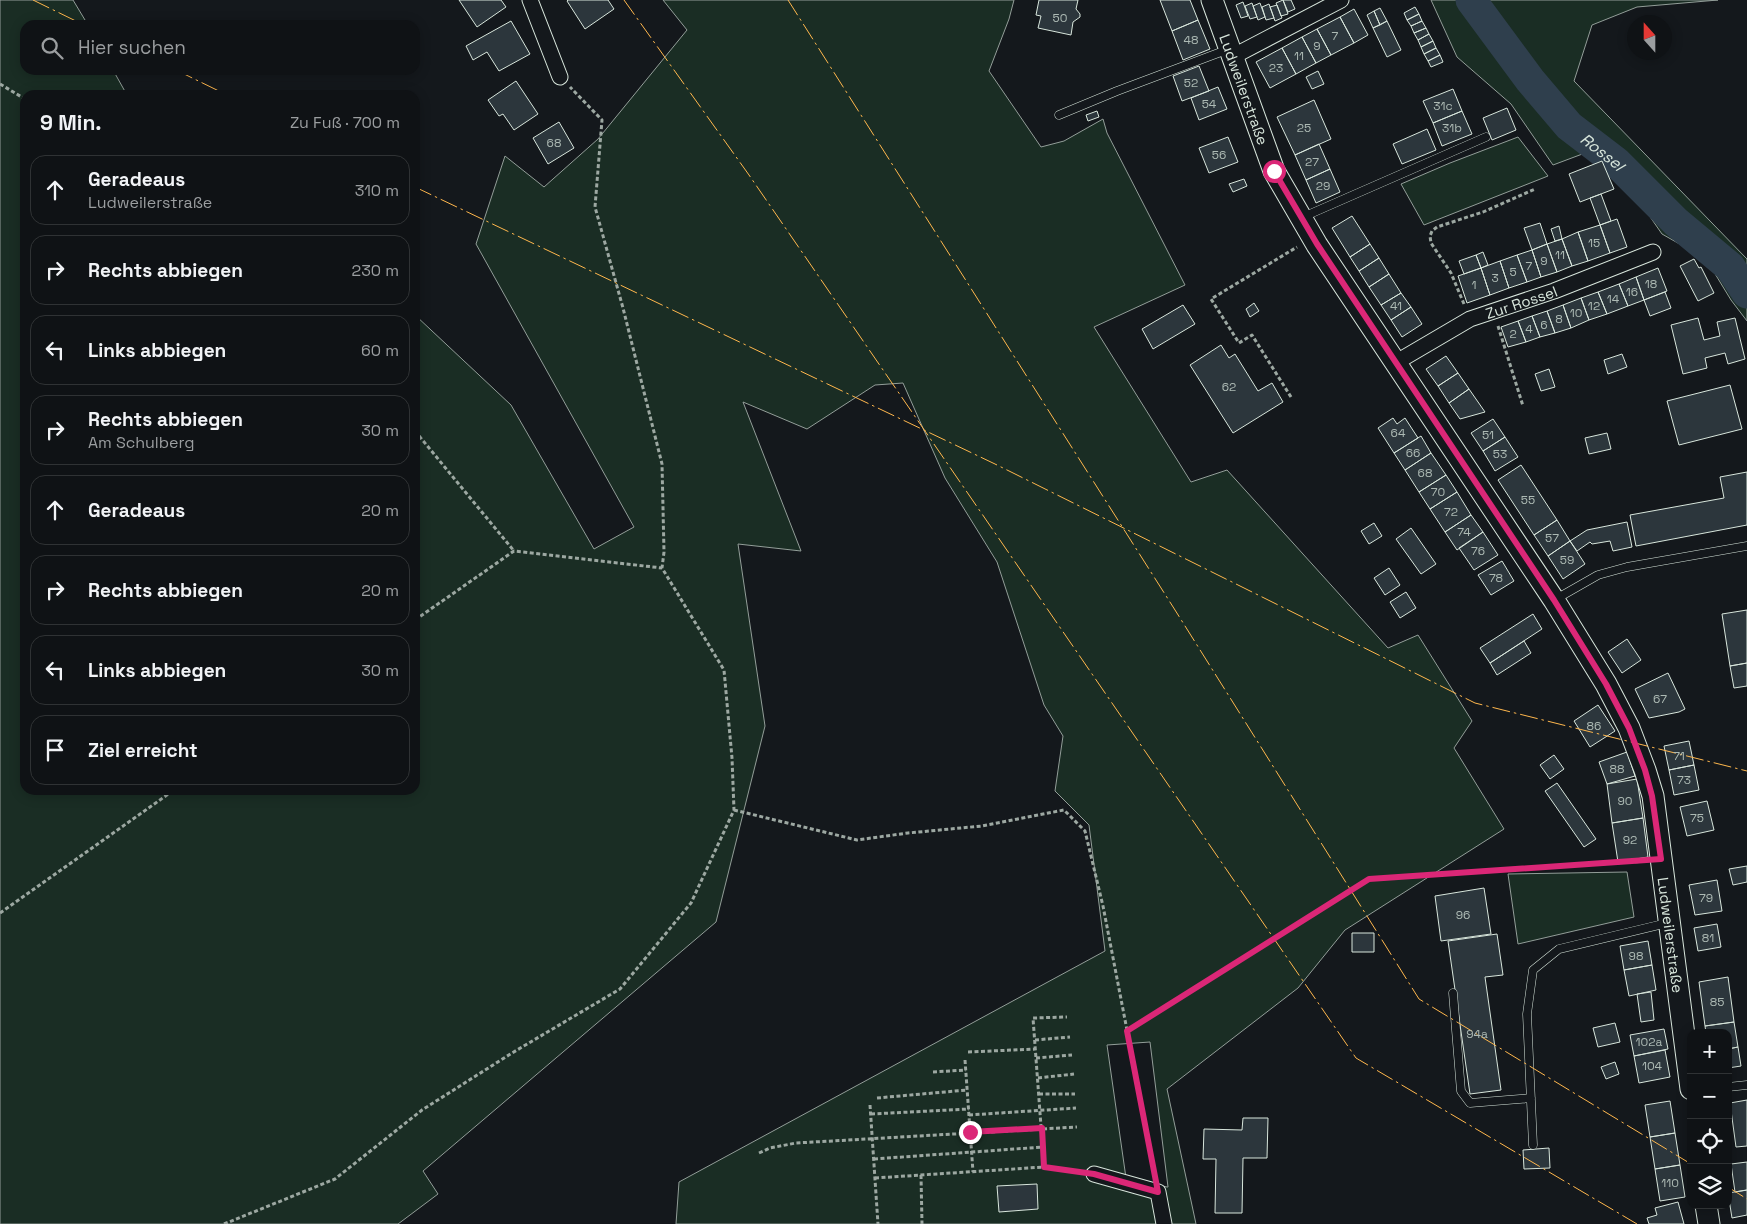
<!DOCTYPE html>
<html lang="de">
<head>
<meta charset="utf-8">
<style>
	:root { --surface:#0f1215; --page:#181b1e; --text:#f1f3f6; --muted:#9b9ea0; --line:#2f3234 }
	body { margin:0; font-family:"Space Grotesk",sans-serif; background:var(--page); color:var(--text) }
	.controls { position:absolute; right:15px; bottom:15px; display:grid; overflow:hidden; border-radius:10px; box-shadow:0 2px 12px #0003 }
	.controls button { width:45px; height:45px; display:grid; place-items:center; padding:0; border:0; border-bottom:1px solid var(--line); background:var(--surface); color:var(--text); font:25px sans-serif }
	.compass { position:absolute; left:1627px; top:15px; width:45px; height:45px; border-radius:50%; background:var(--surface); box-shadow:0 2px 12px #0003; rotate:339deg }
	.stop { position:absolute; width:15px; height:15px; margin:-11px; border:4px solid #db2777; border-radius:50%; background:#fff }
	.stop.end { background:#db2777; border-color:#fff; box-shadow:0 1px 5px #0008 }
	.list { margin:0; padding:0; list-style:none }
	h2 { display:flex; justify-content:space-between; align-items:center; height:65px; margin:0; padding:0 20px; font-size:21px }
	h2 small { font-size:16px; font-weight:400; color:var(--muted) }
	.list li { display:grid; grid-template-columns:32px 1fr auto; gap:15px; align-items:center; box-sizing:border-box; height:70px; margin:0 10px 10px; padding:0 10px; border:1px solid var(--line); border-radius:15px }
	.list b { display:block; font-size:19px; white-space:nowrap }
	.list p { margin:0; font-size:16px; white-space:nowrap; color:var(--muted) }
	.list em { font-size:16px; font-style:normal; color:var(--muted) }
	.icon { flex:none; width:28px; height:28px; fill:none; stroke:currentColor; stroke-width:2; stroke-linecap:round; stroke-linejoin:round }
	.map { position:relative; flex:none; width:1747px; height:1224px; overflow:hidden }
	.search { position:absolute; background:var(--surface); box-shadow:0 2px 12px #0003; left:20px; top:20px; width:400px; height:55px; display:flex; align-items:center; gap:12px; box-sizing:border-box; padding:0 18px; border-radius:15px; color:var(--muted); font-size:19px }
	.panel { position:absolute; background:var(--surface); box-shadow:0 2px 12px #0003; left:20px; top:90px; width:400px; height:705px; border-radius:15px }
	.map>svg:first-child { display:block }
	.green { fill:#1a2d24; stroke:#939e99; fill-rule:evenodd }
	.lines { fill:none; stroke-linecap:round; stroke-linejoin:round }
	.river { stroke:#2f3f4d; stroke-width:31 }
	.building { fill:#2c363c; stroke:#d8e6dc }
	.service-casing { stroke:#d8e6dc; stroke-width:9 }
	.minor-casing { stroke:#d8e6dc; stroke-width:17 }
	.secondary-casing { stroke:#d8e6dc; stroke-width:23 }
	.path { stroke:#9da8a2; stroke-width:3; stroke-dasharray:4 2.5; stroke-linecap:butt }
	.service { stroke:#14181c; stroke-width:8 }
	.minor { stroke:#14181c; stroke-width:15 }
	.secondary { stroke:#14181c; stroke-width:21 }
	.power { stroke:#ffb74d; stroke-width:1; stroke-dasharray:18 4 2.5 4; stroke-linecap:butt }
	.route { stroke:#db2777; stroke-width:6 }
	.labels { text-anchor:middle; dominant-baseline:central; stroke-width:4; stroke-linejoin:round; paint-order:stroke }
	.number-label { font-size:12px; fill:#adbab4 }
	.street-label { font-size:15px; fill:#d8e6dc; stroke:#14181c }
	.water-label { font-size:16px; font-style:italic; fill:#d8e6dc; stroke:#14181c }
</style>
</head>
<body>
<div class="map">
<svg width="1747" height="1224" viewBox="0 0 1747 1224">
	<rect width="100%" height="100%" fill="#14181c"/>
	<path class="green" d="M0,0H73L88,25H25V70H113L127,95H25V790H415V315L511,405L594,549L634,527L476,244L505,156L544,187L598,139L687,30L663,0H1014L1009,19L989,71L1041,147L1064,141L1103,119L1107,133L1185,285L1094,327L1191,482L1227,470L1388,648L1418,635L1472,721L1454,748L1504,829L1345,930L1298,988L1167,1089L1196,1224H676L679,1182L1105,951L1089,825L1055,791L1063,736L1044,705L997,562L945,478L903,383L875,385L807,429L743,402L801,551L738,544L765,726L716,922L423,1171L438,1194L398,1224H0ZM1150,1042L1168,1187H1167L1126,1178L1107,1045Z
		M1431,0H1718L1637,7L1592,25L1574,81L1747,259V321L1731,300L1706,259L1662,234L1612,162L1593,150L1553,165L1511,104L1457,57Z
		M1518,137L1548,176L1424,225L1401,184L1450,163Z
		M1627,872L1634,917L1518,944L1508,874Z"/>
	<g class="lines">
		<path class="river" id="s1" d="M1471,0L1530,80L1569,126L1616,162L1676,222L1730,267L1747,293"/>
	</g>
	<path class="building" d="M459,0H501L506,7L477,27Z
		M568,0H608L614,9L585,29L567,1Z
		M1039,0H1078L1076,9L1080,14V17L1073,22L1071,35L1038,28L1041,16L1036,15Z
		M1160,0H1190L1198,20L1172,31Z
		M1283,0H1291L1295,9L1288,12Z
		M1283,0L1288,14L1281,16L1276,3Z
		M1243,2L1248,16L1241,18L1236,5Z
		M1252,3L1257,17L1250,19L1245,6Z
		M1260,3L1265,17L1258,20L1253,6Z
		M1269,4L1274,18L1266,20L1262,7Z
		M1277,5L1282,18L1275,21L1270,7Z
		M1415,7L1419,14L1407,20L1404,13Z
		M1380,8L1387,21L1380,25L1374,11Z
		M1354,9L1368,35L1354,43L1340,17Z
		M1374,11L1380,25L1373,28L1367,15Z
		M1419,14L1422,21L1411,26L1407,20Z
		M1340,17L1354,43L1331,55L1317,29Z
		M1198,20L1210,49L1183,60L1172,31Z
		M511,21L530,54L499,71L487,52L473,60L466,46Z
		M1387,21L1401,50L1387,57L1373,28Z
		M1422,21L1426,28L1414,33L1411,26Z
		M1426,28L1429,34L1418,40L1414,33Z
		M1317,29L1331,55L1316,63L1302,37Z
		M1429,34L1433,41L1421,47L1418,40Z
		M1302,37L1316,63L1296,74L1282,48Z
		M1433,41L1436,48L1424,54L1421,47Z
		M1282,48L1296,74L1270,88L1256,62Z
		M1436,48L1440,55L1428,61L1424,54Z
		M1440,55L1443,62L1431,67L1428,61Z
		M1199,66L1209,91L1182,101L1173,76Z
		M1318,71L1324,84L1312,89L1306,77Z
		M516,81L538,114L514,130L503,114L499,116L488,100Z
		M1218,87L1227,109L1199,120L1191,98Z
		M1453,89L1462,111L1433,123L1423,101Z
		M1314,100L1331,139L1295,155L1277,117Z
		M1507,108L1516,130L1492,140L1483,118Z
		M1097,111L1099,117L1088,121L1086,115Z
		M1462,111L1472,134L1442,146L1433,123Z
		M559,122L574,148L548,164L533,138Z
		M1427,129L1436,150L1402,164L1393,144Z
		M1228,137L1238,162L1209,173L1199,148Z
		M1319,144L1330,169L1306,180L1295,155Z
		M1602,161L1614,189L1580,202L1569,174Z
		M1330,169L1340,192L1316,203L1306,180Z
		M1244,179L1247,186L1233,192L1229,184Z
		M1601,194L1611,221L1600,225L1590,198Z
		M1352,216L1370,244L1350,257L1332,228Z
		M1617,219L1627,247L1610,253L1600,225Z
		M1540,223L1547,244L1532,250L1524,228Z
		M1600,225L1610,253L1588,261L1578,232Z
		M1559,226L1562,239L1555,241L1551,229Z
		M1578,232L1588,261L1572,266L1562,239Z
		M1562,239L1572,266L1557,272L1547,244Z
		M1370,244L1379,258L1359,271L1350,257Z
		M1547,244L1557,272L1541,277L1532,250Z
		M1532,250L1541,277L1527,282L1517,255Z
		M1483,252L1488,265L1481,268L1476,255Z
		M1476,255L1481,268L1464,274L1459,261Z
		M1517,255L1527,282L1509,288L1500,261Z
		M1379,258L1389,274L1369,287L1359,271Z
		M1694,259L1699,268L1701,267L1714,293L1698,301L1680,266Z
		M1500,261L1509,288L1490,295L1481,268Z
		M1481,268L1490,295L1467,303L1458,276Z
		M1658,268L1667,291L1644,300L1636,277Z
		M1389,274L1401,293L1381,305L1369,287Z
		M1636,277L1644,300L1628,306L1619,284Z
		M1619,284L1628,306L1607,314L1598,292Z
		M1598,292L1607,314L1589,320L1581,298Z
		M1665,292L1671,308L1650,316L1644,300Z
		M1401,293L1411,307L1391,320L1381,305Z
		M1581,298L1589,320L1571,328L1563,305Z
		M1254,303L1259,311L1250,317L1246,309Z
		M1183,305L1195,324L1153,349L1142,329Z
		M1563,305L1571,328L1555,333L1547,311Z
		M1411,307L1422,324L1402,337L1391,320Z
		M1547,311L1555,333L1540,337L1532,316Z
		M1532,316L1540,337L1526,342L1518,321Z
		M1698,318L1704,340L1720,336L1717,322L1735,318L1745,359L1728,364L1725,353L1705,358L1707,368L1683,374L1671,325Z
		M1518,321L1526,342L1508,347L1501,327Z
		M1221,345L1229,358L1235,354L1258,391L1272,383L1283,402L1233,433L1190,365Z
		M1622,354L1627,367L1608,374L1604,360Z
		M1446,356L1458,373L1438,386L1426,369Z
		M1549,369L1555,387L1541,391L1535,374Z
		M1458,373L1469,389L1449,403L1438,386Z
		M1730,385L1742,429L1679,445L1667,401Z
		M1469,389L1485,412L1460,419L1449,403Z
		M1393,418L1397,424L1405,418L1418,438L1394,453L1378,428Z
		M1493,419L1505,437L1483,451L1471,433Z
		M1607,433L1611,449L1589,454L1585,438Z
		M1421,436L1431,453L1405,470L1394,453Z
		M1505,437L1518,457L1495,471L1483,451Z
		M1431,453L1446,475L1419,492L1405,470Z
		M1521,465L1557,520L1534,535L1498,480Z
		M1747,472V525L1636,546L1630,515L1724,498L1720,477Z
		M1446,475L1457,492L1430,509L1419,492Z
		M1457,492L1471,515L1445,532L1430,509Z
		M1471,515L1483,532L1457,550L1445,532Z
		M1557,520L1570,541L1548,556L1534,535Z
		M1627,522L1632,547L1613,551L1610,541L1592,544L1590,542L1577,551L1570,541L1587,530Z
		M1374,523L1382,536L1369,544L1361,531Z
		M1411,528L1436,564L1421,574L1396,539Z
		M1483,532L1498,555L1474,570L1459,548Z
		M1570,541L1585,564L1563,579L1548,556Z
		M1502,561L1514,581L1491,595L1478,575Z
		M1389,568L1400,585L1385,595L1374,578Z
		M1406,592L1416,608L1400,618L1390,602Z
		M1747,610V663L1730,666L1722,614Z
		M1533,614L1542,629L1490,663L1480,648Z
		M1627,639L1641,660L1622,673L1608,652Z
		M1524,641L1531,653L1497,675L1490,663Z
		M1747,663V686L1734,688L1730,666Z
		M1668,673L1685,709L1679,712L1649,718L1635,689Z
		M1598,705L1615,731L1590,747L1574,721Z
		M1689,741L1694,765L1669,770L1664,746Z
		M1627,752L1635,776L1607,784L1599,762Z
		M1554,755L1564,769L1550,779L1540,765Z
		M1694,765L1699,790L1674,795L1669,770Z
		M1637,779L1643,818L1612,823L1607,784Z
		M1557,783L1596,839L1584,847L1545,791Z
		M1707,801L1714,830L1687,836L1680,807Z
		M1643,818L1648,857L1618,862L1612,823Z
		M1747,866V882L1733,885L1729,869Z
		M1717,880L1722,911L1695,915L1689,885Z
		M1484,888L1491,934L1441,941L1435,896Z
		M1717,924L1721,947L1698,951L1694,928Z
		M1352,933H1374V952H1352Z
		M1497,934L1503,975L1485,977L1501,1090L1470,1094L1448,941Z
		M1648,941L1652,965L1624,970L1620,946Z
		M1652,965L1656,990L1629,996L1624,970Z
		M1728,977L1734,1022L1705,1026L1699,982Z
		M1651,992L1654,1020L1641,1022L1637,994Z
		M1734,1022L1738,1047L1728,1049V1033H1706L1705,1026Z
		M1615,1023L1620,1042L1598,1047L1593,1028Z
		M1664,1029L1668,1049L1634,1056L1630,1035Z
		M1738,1047L1741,1066L1728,1068V1049Z
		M1665,1050L1670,1077L1639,1083L1634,1056Z
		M1615,1062L1619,1074L1606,1079L1601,1067Z
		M1747,1100V1146L1736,1147L1730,1103Z
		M1670,1101L1675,1133L1650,1137L1645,1105Z
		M1243,1118H1268L1267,1158H1243L1242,1213H1215L1216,1159H1203L1204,1129L1242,1130Z
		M1675,1133L1680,1165L1655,1169L1650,1137Z
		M1549,1148L1550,1168L1524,1169L1523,1150Z
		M1747,1162V1190L1735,1192L1731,1164Z
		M1680,1165L1685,1197L1660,1201L1655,1169Z
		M1037,1184L1038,1209L999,1212L997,1186Z
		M1747,1190V1215L1732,1218L1728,1193Z
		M1678,1202L1684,1224H1649L1647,1218L1657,1215L1655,1208Z"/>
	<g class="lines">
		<defs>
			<path id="service" d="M1059,115L1117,91L1229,49
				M1303,217L1486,137
				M1556,599L1598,575L1627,567L1747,546
				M1453,993L1461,1091L1470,1103L1531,1098
				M1728,1087L1747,1085
				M1533,1145L1527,1014L1533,970L1559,949L1667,923"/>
			<g id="minor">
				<path d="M530,0L560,77"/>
				<path d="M1232,57L1341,0"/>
				<path id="s2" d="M1395,363L1470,319L1554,291L1653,252"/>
				<path d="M1094,1174L1158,1192L1164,1224"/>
			</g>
			<g id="secondary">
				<path id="s3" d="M1212,0L1274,171L1317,245L1554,600L1606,684L1629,728L1645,770L1653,796L1691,1089"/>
				<path d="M1706,1205L1709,1224"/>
			</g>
		</defs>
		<use href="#service" class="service-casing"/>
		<use href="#minor" class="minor-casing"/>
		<use href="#secondary" class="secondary-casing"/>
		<path class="path" d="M0,84L25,99
			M1464,304L1451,273L1431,243L1430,236L1432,231L1437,227L1483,212L1535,189
			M1498,326L1523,406
			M1291,397L1252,335L1239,343L1211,299L1297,247
			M415,431L514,551
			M415,620L514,551L662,568
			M734,810L857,840L908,833L982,826L1064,810L1085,831L1103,906L1155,1175
			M0,913L174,790
			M1127,1031L1369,879L1645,861
			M1035,1040L1070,1037
			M968,1052L1036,1049
			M1036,1058L1072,1055
			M965,1060L973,1172
			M933,1072L966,1070
			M1038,1078L1074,1074
			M1039,1094H1075
			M877,1098L967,1090
			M870,1105L878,1224
			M871,1114L969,1109
			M969,1115L1076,1108
			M759,1153L770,1148L796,1143L1077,1127
			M874,1159L1043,1147
			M1044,1167L1033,1018L1067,1017
			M921,1175L922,1224
			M875,1178L1044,1167L1079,1172
			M224,1224L335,1179L422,1110L512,1053L620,989L691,903L734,810L732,758L724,670L662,568L664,552L662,464L623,308L595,207L602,120L570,87"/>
		<use href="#service" class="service"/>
		<use href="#minor" class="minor"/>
		<use href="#secondary" class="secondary"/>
		<path class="power" d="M33,0L84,25
			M624,0L749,175L1356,1058L1637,1224
			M788,0L1175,610L1419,999L1691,1164
			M176,70L227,95
			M415,187L995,464L1475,703L1747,771
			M1728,1187L1747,1199"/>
	</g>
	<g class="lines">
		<path class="route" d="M970,1132L1042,1128L1044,1167L1094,1174L1158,1192L1127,1031L1369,879L1661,859L1652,796L1645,770L1629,728L1606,684L1554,600L1317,244L1274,171"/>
	</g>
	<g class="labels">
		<g class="number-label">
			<text x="1060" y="18">50</text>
			<text x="1335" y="36">7</text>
			<text x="1191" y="40">48</text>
			<text x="1317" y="46">9</text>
			<text x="1299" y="56">11</text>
			<text x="1276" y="68">23</text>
			<text x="1191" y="83">52</text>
			<text x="1209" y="104">54</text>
			<text x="1443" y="106">31c</text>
			<text x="1304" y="128">25</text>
			<text x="1452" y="128">31b</text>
			<text x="554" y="143">68</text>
			<text x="1219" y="155">56</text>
			<text x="1312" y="162">27</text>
			<text x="1323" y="186">29</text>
			<text x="1594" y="243">15</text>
			<text x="1560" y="255">11</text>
			<text x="1544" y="261">9</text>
			<text x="1529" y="266">7</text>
			<text x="1513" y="272">5</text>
			<text x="1495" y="278">3</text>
			<text x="1651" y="284">18</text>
			<text x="1474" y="285">1</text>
			<text x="1632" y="292">16</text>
			<text x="1613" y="299">14</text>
			<text x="1396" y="306">41</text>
			<text x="1594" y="306">12</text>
			<text x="1576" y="313">10</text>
			<text x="1559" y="319">8</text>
			<text x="1544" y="325">6</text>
			<text x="1529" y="329">4</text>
			<text x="1513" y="334">2</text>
			<text x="1229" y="387">62</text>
			<text x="1398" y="433">64</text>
			<text x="1488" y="435">51</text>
			<text x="1413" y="453">66</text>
			<text x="1500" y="454">53</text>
			<text x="1425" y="473">68</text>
			<text x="1438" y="492">70</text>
			<text x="1528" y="500">55</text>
			<text x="1451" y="512">72</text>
			<text x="1464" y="532">74</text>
			<text x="1552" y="538">57</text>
			<text x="1478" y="551">76</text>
			<text x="1567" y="560">59</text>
			<text x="1496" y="578">78</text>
			<text x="1660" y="699">67</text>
			<text x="1594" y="726">86</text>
			<text x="1679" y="756">71</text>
			<text x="1617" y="769">88</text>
			<text x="1684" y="780">73</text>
			<text x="1625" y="801">90</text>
			<text x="1697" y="818">75</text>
			<text x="1630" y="840">92</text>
			<text x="1706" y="898">79</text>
			<text x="1463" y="915">96</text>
			<text x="1708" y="938">81</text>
			<text x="1636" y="956">98</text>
			<text x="1717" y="1002">85</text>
			<text x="1477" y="1034">94a</text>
			<text x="1649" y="1042">102a</text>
			<text x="1652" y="1066">104</text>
			<text x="1670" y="1183">110</text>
		</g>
		<g class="street-label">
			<text stroke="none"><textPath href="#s3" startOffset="95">Ludweilerstraße</textPath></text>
			<text stroke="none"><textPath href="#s2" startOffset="141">Zur Rossel</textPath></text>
			<text stroke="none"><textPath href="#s3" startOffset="1055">Ludweilerstraße</textPath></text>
		</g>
		<g class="water-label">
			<text stroke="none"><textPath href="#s1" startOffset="202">Rossel</textPath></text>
		</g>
	</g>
</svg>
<div class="controls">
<button>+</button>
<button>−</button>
<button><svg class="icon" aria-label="locate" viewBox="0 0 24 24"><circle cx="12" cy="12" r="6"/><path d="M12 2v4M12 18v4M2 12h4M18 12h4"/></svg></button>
<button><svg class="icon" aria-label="layers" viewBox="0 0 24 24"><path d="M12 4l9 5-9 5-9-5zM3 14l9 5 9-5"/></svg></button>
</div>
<svg class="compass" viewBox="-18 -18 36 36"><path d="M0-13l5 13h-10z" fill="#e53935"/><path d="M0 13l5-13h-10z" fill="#9b9ea0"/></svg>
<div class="stop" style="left:1274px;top:171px"></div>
<div class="stop end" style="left:970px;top:1132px"></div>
<div class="search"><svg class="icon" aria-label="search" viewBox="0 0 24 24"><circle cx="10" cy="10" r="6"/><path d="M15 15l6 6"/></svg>Hier suchen</div>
<section class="panel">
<h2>9 Min.<small>Zu Fuß · 700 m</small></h2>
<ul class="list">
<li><svg class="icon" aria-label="ahead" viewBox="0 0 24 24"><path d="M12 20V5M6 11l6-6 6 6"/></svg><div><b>Geradeaus</b><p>Ludweilerstraße</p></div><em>310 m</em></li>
<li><svg class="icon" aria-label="right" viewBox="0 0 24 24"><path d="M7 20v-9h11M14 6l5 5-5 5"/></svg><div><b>Rechts abbiegen</b></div><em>230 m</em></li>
<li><svg class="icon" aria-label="left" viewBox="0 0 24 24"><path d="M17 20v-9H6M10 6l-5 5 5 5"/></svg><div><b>Links abbiegen</b></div><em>60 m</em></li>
<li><svg class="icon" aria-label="right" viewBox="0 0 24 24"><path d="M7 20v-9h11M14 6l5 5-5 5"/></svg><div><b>Rechts abbiegen</b><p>Am Schulberg</p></div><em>30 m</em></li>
<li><svg class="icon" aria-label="ahead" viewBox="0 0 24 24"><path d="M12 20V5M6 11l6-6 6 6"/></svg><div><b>Geradeaus</b></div><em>20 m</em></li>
<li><svg class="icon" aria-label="right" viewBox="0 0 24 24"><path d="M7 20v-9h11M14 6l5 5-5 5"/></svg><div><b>Rechts abbiegen</b></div><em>20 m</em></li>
<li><svg class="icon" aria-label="left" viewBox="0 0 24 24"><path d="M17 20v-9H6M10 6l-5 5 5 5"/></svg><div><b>Links abbiegen</b></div><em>30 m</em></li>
<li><svg class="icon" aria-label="arrive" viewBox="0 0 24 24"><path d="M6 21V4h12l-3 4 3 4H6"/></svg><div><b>Ziel erreicht</b></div></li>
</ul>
</section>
</div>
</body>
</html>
